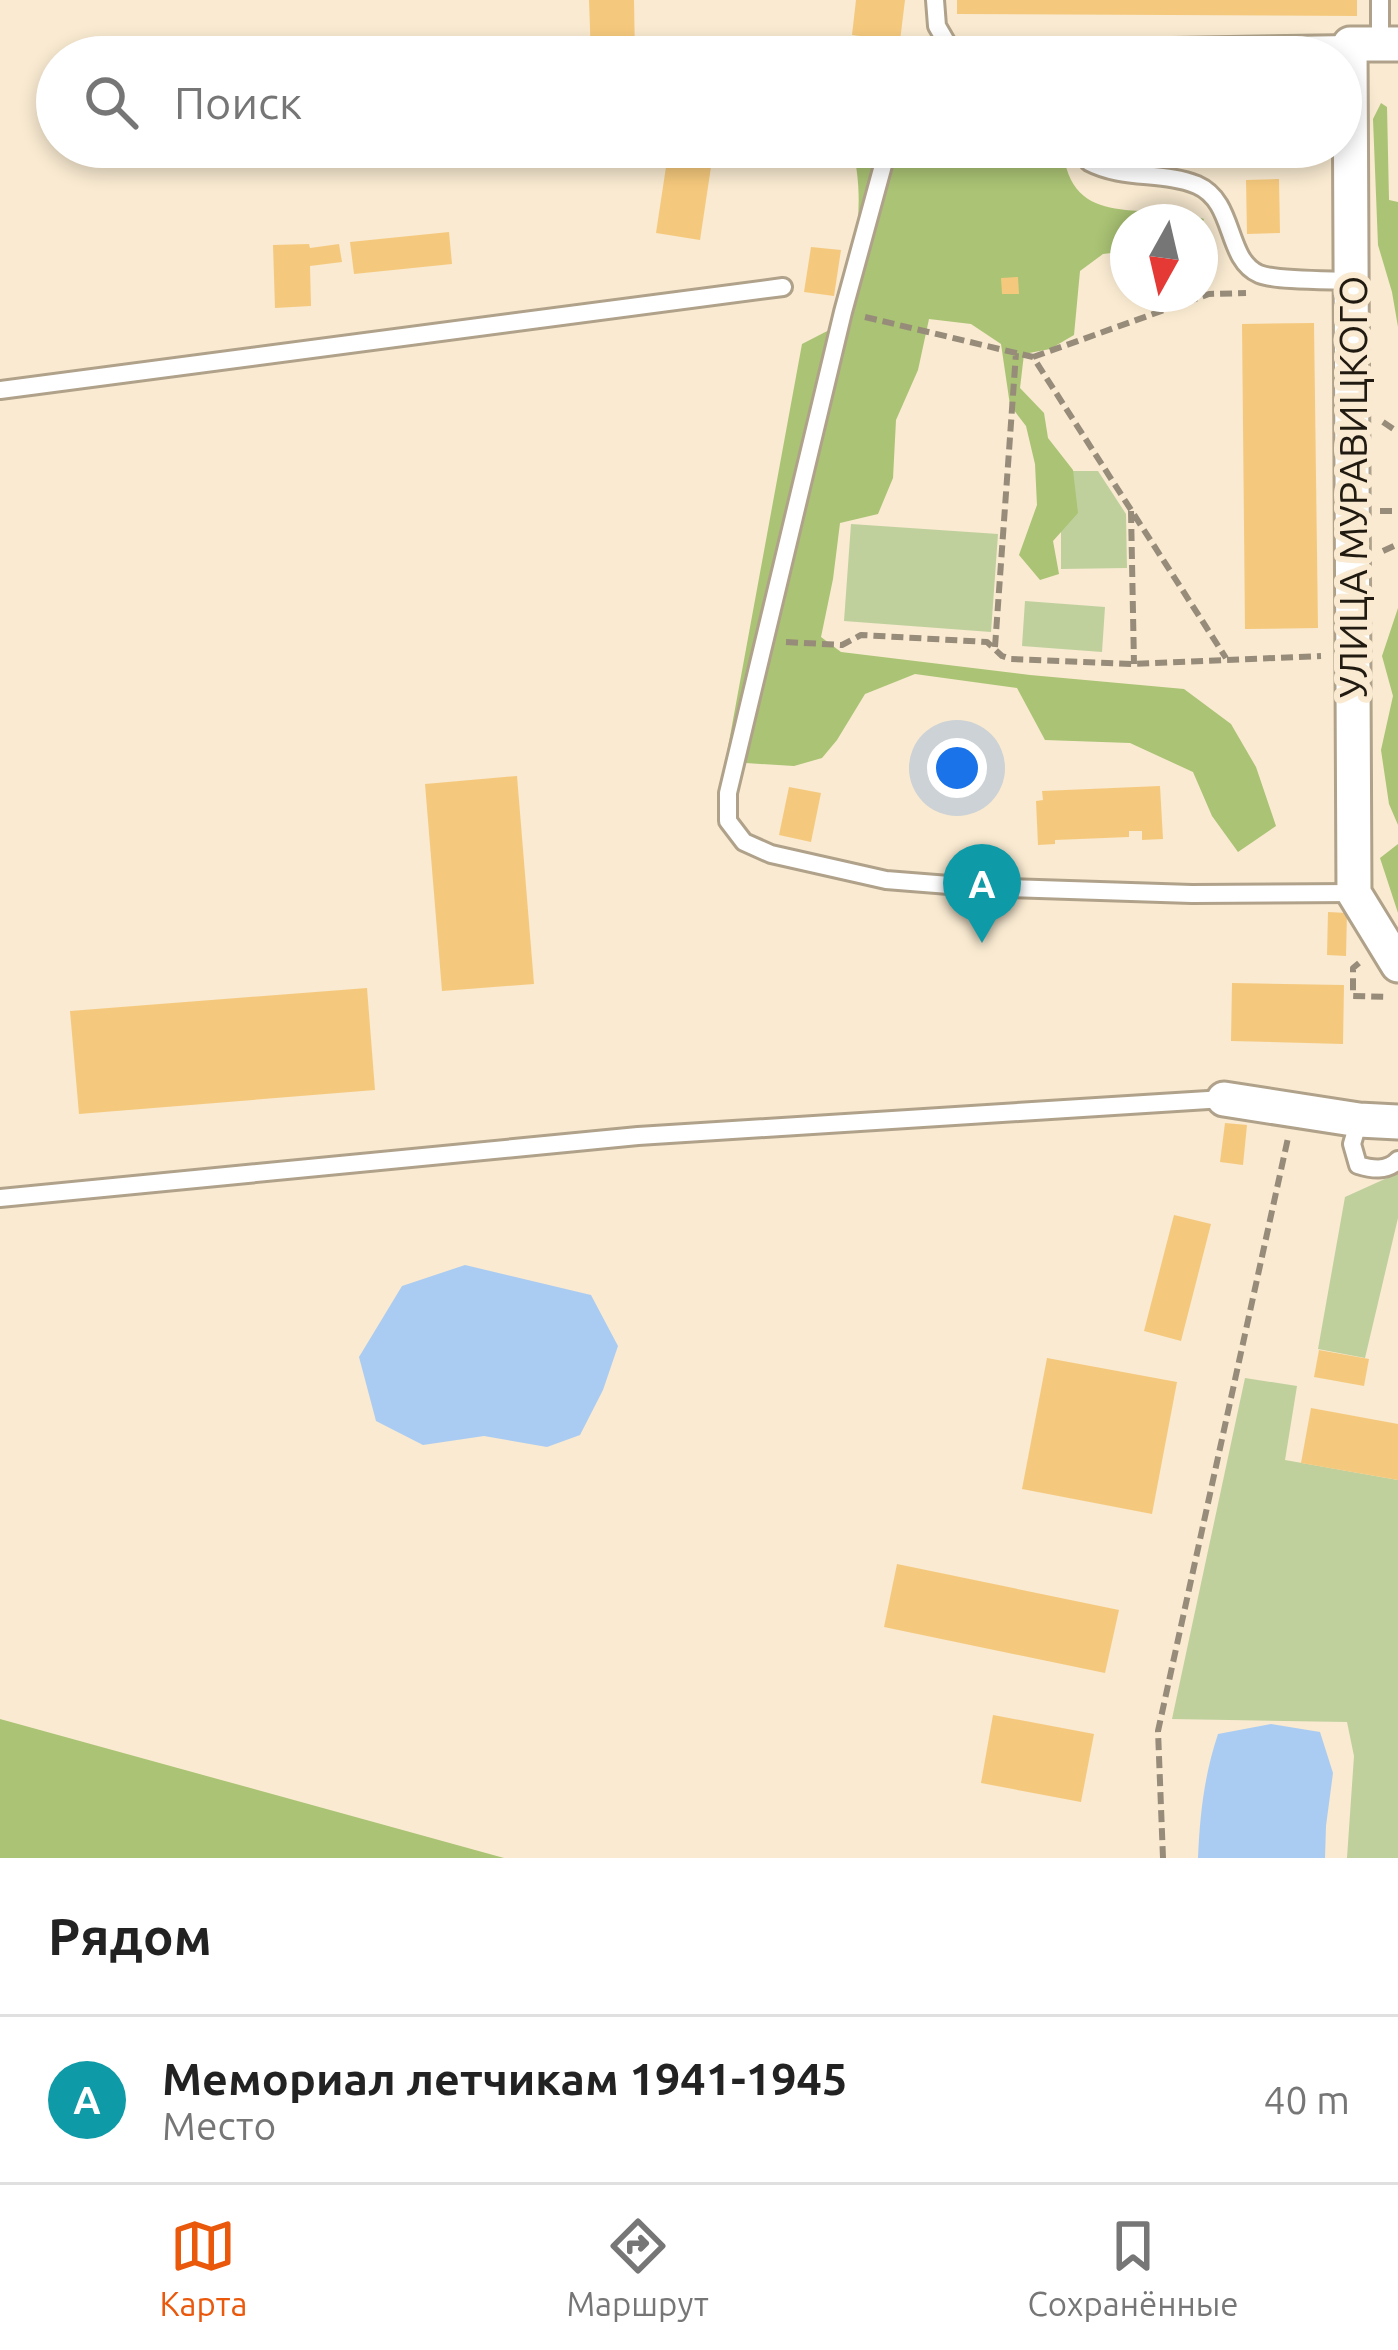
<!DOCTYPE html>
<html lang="ru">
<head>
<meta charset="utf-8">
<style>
	:root { --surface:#fff; --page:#f2f2f2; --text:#222; --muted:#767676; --line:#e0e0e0; --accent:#ea580c }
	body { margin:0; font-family:Ubuntu,sans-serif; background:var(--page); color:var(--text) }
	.compass { position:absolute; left:1110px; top:204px; width:108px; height:108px; border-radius:50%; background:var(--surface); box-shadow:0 6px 18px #0003; rotate:188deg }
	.you { position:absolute; left:957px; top:768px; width:42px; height:42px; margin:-30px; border:9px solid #fff; border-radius:50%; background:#1a73e8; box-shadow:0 0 0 18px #1a73e833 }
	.badge { display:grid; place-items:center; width:78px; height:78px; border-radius:50%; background:var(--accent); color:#fff; font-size:39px; font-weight:700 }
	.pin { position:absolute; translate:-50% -99px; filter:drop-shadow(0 3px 6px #0008) }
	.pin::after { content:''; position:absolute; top:63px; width:42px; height:36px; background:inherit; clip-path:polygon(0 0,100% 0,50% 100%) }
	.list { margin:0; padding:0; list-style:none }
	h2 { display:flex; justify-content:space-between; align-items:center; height:156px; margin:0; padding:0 48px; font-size:51px }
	h2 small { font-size:39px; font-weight:400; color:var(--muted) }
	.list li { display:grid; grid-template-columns:78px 1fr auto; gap:36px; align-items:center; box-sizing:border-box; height:168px; padding:0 48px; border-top:3px solid var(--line) }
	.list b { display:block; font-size:45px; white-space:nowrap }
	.list p { margin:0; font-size:39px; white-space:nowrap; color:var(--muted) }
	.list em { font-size:39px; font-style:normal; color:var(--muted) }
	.icon { flex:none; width:66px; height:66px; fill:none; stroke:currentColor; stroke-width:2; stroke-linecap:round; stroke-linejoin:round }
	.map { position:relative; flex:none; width:1398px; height:1858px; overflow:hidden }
	.search { position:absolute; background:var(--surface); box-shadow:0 6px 18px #0003; left:36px; right:36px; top:36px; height:132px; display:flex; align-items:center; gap:30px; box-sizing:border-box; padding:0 42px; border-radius:66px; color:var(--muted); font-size:45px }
	.sheet { height:324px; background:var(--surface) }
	nav { display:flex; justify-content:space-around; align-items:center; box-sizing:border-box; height:168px; border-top:3px solid var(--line); background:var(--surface); font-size:33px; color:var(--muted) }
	nav a { display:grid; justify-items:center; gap:6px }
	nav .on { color:var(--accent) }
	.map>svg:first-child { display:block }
	.green { fill:#bfd09d }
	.forest { fill:#aac374 }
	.water { fill:#abccf2 }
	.building { fill:#f5c97d }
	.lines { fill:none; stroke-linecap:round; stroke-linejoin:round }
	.service-casing { stroke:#b0a28a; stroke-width:22 }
	.minor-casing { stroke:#b0a28a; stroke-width:39 }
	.path { stroke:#978c7a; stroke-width:6; stroke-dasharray:12 6; stroke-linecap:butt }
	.service { stroke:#fff; stroke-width:16 }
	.minor { stroke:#fff; stroke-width:33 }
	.labels { text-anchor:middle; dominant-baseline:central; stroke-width:12; stroke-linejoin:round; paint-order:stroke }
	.street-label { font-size:39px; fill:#201a11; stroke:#f9ead1 }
</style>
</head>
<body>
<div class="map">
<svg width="1398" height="1858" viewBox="0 0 1398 1858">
	<rect width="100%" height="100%" fill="#f9ead1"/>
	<path class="green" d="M1061,471H1098L1126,514L1127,568L1061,569Z
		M851,524L998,534L991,632L844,621Z
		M1025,601L1105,607L1102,652L1022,646Z
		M1398,1173V1218L1365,1358L1318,1349L1345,1197Z
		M1245,1378L1297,1386L1285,1460L1398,1480V1858H1347L1354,1756L1347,1722L1172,1719Z"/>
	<path class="forest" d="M1381,103L1387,107L1389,200L1398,202V327L1392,292L1378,245L1373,119Z
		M852,147H1063C1069,234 1149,200 1204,219L1200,228V222H1128V251L1103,254L1080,271L1074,335L1050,349L1024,354L1020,388L1044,413L1048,438L1073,470L1078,513L1053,541L1059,574L1040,580L1019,555L1037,505L1035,464L1026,426L1010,405L1001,344L971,324L929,319L918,370L896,420L893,478L878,514L840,523L833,579L821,637L841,652L1030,675L1184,689L1231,724L1256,767L1276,826L1238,852L1212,816L1193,772L1130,743L1045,740L1017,688L915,674L865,694L837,740L822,758L794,766L746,763L737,781L724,769L802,344L839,325C852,264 868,208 852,147Z
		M1398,608V825L1389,804L1381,750L1393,696L1382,656Z
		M1398,844V913L1380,858Z
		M0,1719L504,1858H0Z"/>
	<path class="water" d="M465,1265L591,1295L618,1346L603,1390L580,1435L547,1447L484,1436L423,1445L376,1421L359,1357L402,1286Z
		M1271,1724L1320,1732L1333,1773L1326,1826L1325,1858H1198C1200,1814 1204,1776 1218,1734Z"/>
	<path class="building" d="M589,0H634L635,57H591Z
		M856,0H905L900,41L852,35Z
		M957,0H1357V16L957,14Z
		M669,147H714L700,240L656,233Z
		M1104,147H1152V151L1104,152Z
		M1279,179L1280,233L1247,234L1246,180Z
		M449,232L452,264L354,274L350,242Z
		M309,244L310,248L339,244L342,262L310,266L311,306L275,308L273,245Z
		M811,247L841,250L834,296L804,292Z
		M1018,277L1019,294H1002L1001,278Z
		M1314,323L1318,628L1245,629L1242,324Z
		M517,776L534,984L442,991L425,784Z
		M1160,786L1163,839L1142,840V831H1129V837L1055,840V844L1038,845L1036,801L1043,800L1042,791Z
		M789,787L821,793L811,842L779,835Z
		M1328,912L1347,913L1346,956L1327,955Z
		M1232,983L1344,985L1343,1044L1231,1041Z
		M367,988L375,1090L79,1114L70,1011Z
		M1225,1123L1247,1125L1243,1165L1220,1162Z
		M1174,1215L1211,1224L1181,1341L1144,1331Z
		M1319,1350L1369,1359L1364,1386L1314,1377Z
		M1047,1358L1177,1382L1152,1514L1022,1489Z
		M1311,1408L1398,1424V1480L1301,1463Z
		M897,1564L1119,1610L1105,1673L884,1627Z
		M993,1715L1094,1734L1081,1802L981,1783Z"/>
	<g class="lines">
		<defs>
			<path id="service" d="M935,0L937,26L955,57
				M1380,0V44
				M972,57L1000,50L1350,44
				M888,147L843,312L728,793V821L744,842L771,854L886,880L974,887L1192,894L1354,893
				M1084,147L1089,162C1123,180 1163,171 1197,185C1236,202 1225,259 1259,274C1277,281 1329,280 1351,281
				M0,390L783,287
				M1359,1120L1352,1144L1358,1165C1371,1169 1387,1172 1398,1160
				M0,1198L638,1136L1224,1099"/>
			<path id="minor" d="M1398,44H1350L1354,893L1398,965
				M1224,1099L1359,1120L1398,1122"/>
		</defs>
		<use href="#service" class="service-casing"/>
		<use href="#minor" class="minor-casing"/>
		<path class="path" d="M865,317L1033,357L1226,658
			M1033,357L1209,294L1246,293
			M1383,422L1398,432
			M1131,511L1134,664
			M1380,511H1398
			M1383,551L1398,544
			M786,642L842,645L861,635L987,642L1002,656L1011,659L1134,664L1321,656
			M995,647L1016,353
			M1359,963L1353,968V996L1388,997
			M1163,1858L1158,1731L1288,1138"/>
		<use href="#service" class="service"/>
		<use href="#minor" class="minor"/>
	</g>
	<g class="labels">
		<g class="street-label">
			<text transform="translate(1352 487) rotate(-90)">УЛИЦА МУРАВИЦКОГО</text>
		</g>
	</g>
</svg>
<svg class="compass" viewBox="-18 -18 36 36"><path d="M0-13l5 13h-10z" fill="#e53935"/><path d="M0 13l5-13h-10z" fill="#767676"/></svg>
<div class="you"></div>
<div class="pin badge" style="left:982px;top:943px;background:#0f9aa8">A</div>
<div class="search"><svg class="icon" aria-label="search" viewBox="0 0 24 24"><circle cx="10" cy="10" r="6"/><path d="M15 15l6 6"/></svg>Поиск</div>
</div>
<section class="sheet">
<h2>Рядом<small></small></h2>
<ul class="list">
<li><span class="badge" style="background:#0f9aa8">A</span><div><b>Мемориал летчикам 1941-1945</b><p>Место</p></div><em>40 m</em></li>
</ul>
</section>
<nav>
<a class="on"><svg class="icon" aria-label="map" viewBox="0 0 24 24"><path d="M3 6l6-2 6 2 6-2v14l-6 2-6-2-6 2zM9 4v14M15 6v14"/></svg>Карта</a>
<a><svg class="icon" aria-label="directions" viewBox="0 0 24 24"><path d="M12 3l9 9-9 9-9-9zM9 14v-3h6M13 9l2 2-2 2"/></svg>Маршрут</a>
<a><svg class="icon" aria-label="saved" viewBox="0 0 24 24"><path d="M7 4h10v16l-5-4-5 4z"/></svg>Сохранённые</a>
</nav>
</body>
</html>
